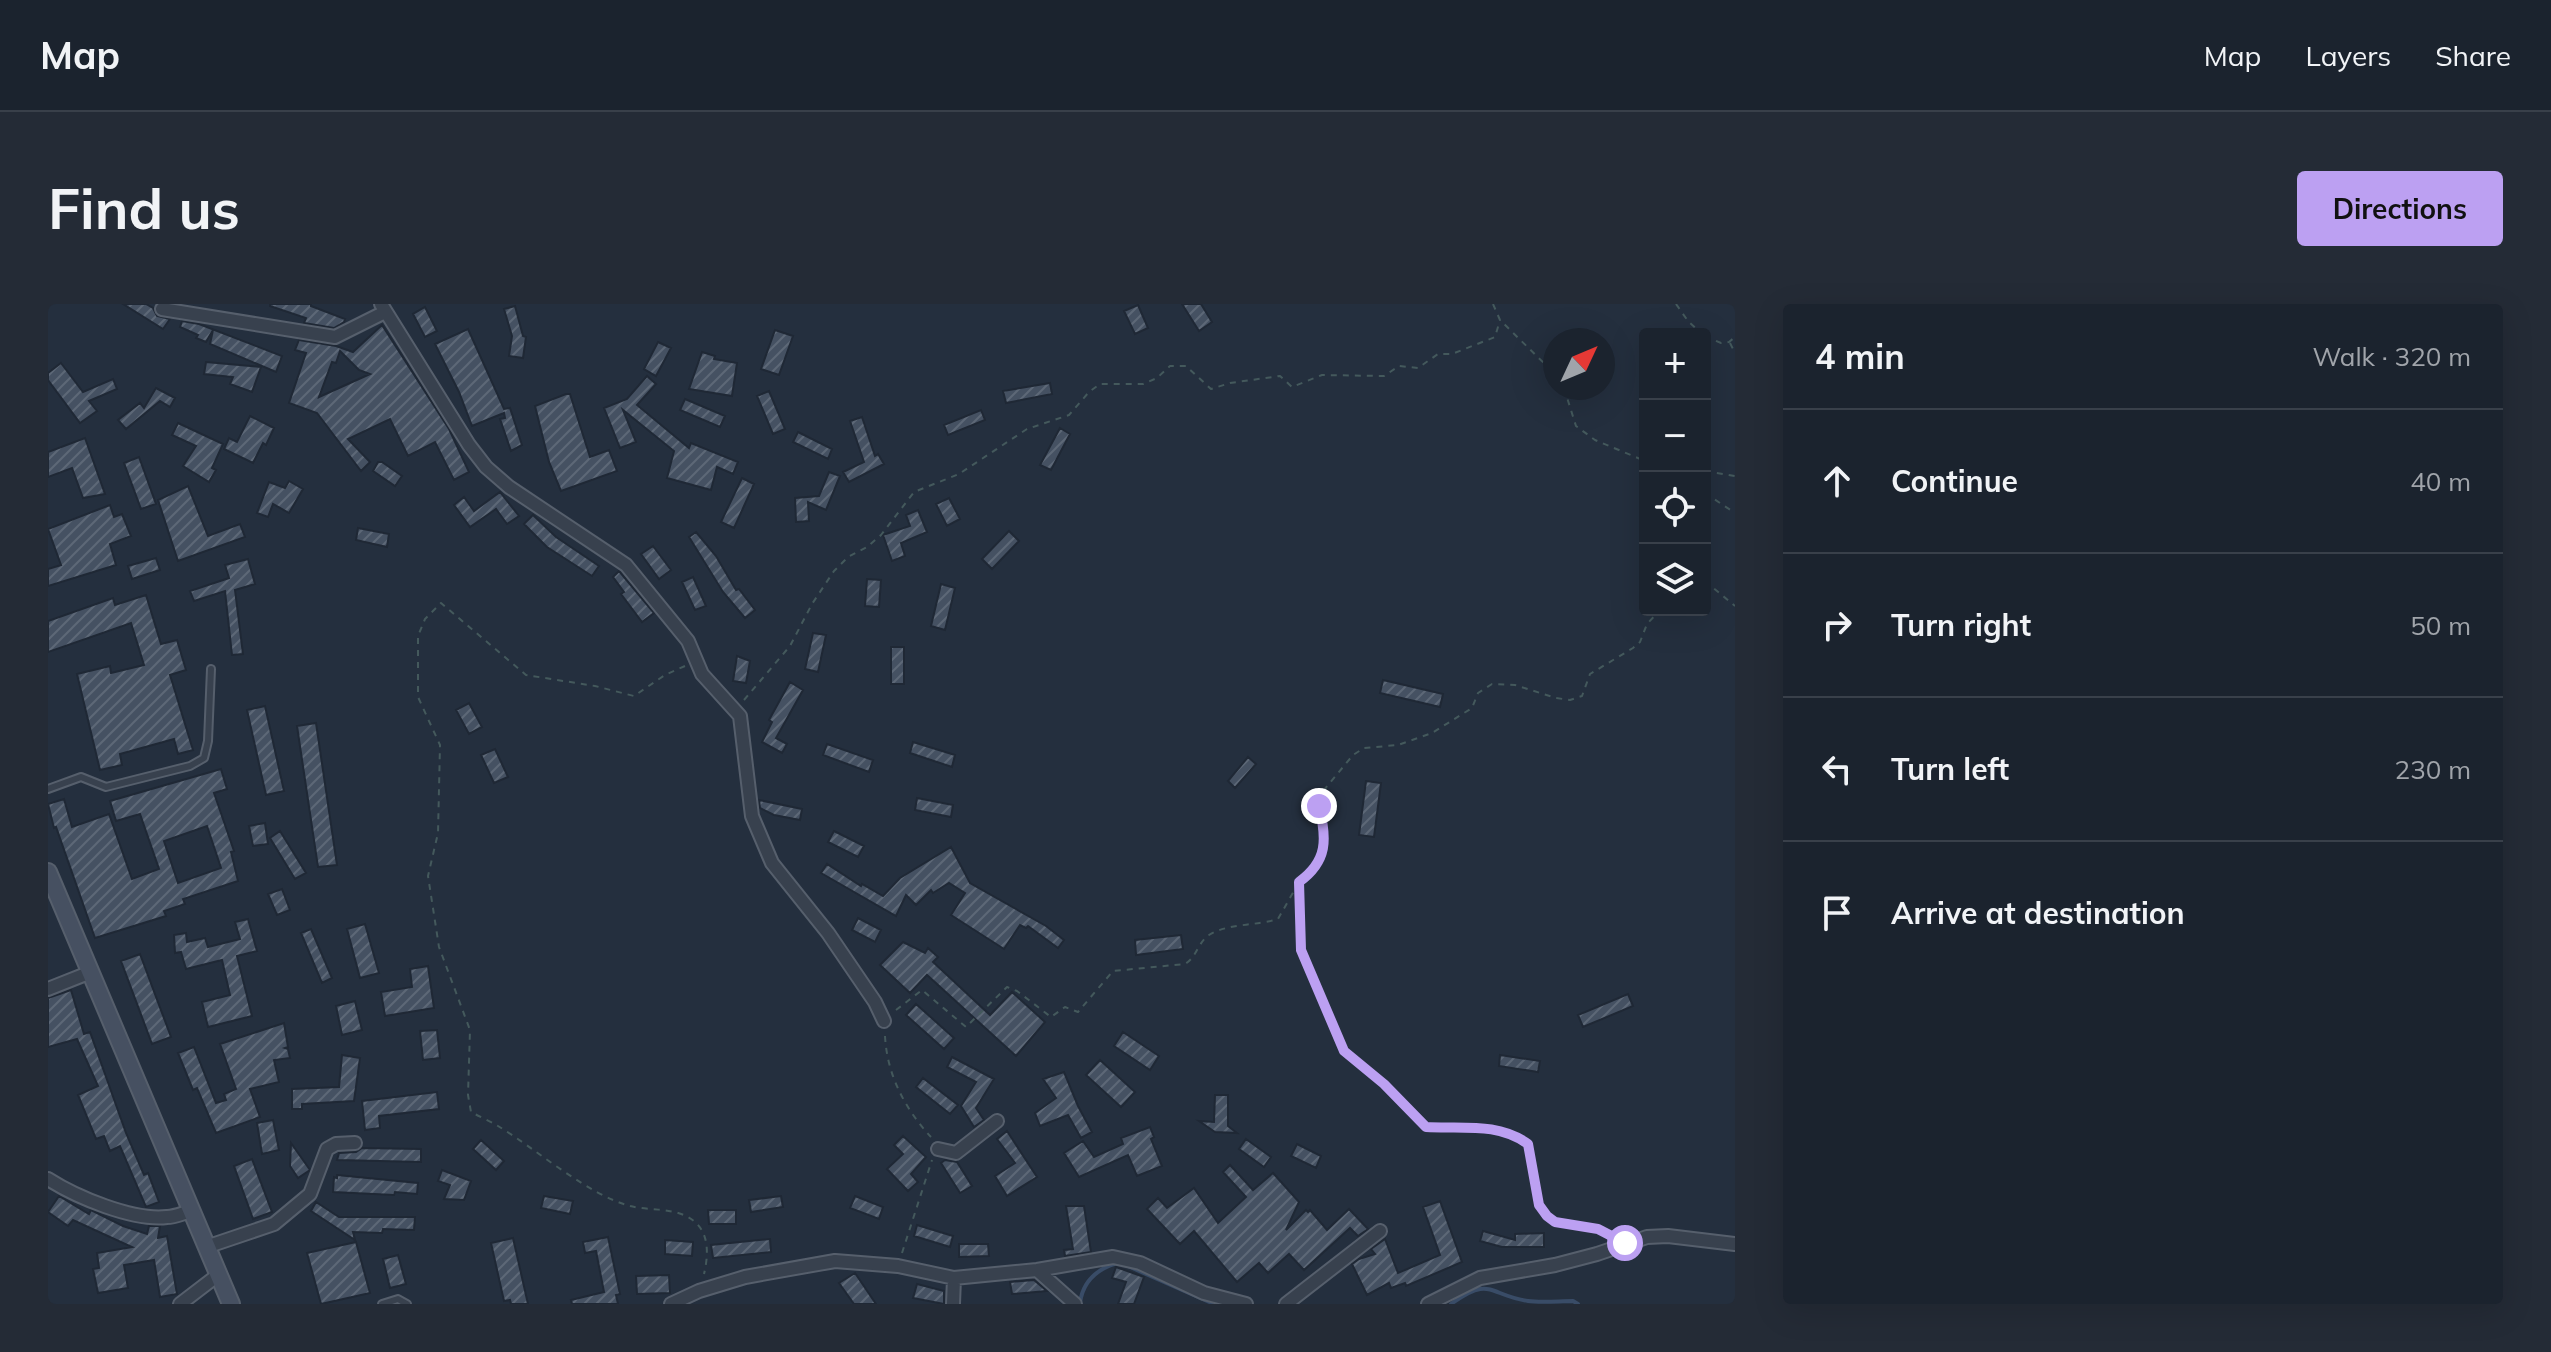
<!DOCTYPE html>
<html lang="en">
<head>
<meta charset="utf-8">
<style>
	:root { --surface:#1b232e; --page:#242b36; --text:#f1f3f6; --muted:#a0a4aa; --line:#39404a; --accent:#bca0f2 }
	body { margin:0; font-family:Mulish,sans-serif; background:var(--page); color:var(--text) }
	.controls { position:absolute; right:24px; top:24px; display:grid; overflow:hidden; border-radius:8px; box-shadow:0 8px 32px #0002 }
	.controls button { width:72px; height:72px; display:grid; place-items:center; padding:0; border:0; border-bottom:2px solid var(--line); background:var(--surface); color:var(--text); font:40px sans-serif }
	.compass { position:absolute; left:1495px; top:24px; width:72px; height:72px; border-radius:50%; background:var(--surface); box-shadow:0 8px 32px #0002; rotate:46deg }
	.stop { position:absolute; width:24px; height:24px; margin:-18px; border:6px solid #bca0f2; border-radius:50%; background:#fff }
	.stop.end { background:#bca0f2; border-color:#fff; box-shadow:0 2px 8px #0008 }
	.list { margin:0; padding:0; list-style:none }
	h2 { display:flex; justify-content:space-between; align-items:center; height:104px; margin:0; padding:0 32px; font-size:34px }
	h2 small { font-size:26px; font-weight:400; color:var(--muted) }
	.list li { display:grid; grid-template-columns:52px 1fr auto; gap:24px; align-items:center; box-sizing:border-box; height:144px; padding:0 32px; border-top:2px solid var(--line) }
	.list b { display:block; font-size:30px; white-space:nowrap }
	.list em { font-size:26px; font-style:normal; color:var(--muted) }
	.icon { flex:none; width:44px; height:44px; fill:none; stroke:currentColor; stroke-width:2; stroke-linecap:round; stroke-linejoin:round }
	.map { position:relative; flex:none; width:1687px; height:1000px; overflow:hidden; border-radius:8px }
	header { display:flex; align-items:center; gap:48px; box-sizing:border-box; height:112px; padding:0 40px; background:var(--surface); border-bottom:2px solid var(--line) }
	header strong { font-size:38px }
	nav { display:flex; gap:44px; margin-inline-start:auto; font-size:28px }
	.intro { display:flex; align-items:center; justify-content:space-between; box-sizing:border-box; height:192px; padding:0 48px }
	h1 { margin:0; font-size:56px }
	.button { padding:20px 36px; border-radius:8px; background:var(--accent); color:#111; font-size:28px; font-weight:700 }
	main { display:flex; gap:48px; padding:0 48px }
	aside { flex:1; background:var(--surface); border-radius:8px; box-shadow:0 8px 32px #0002 }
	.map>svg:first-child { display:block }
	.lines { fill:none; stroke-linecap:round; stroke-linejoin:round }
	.stream { stroke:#394c67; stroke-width:4 }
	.building { fill:url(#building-hatch); stroke:#1f2835; stroke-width:2; fill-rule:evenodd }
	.lane-casing { stroke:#565f6c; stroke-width:10 }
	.street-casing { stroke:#565f6c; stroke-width:16 }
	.secondary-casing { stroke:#565f6c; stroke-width:20 }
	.path { stroke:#44595c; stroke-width:2; stroke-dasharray:6 6; stroke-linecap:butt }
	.lane { stroke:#38414e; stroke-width:6 }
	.street { stroke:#38414e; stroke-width:12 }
	.secondary { stroke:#465061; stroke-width:16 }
	.route { stroke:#bca0f2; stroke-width:10 }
</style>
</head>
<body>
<header>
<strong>Map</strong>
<nav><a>Map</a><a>Layers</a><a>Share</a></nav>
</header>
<div class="intro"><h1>Find us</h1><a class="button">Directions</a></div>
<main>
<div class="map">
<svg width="1687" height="1000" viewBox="0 0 1687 1000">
	<defs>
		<pattern id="building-hatch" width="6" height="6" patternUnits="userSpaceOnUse" patternTransform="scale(2)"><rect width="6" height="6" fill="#455162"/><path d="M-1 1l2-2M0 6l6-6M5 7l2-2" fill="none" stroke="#5d6877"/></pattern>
	</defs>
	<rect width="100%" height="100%" fill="#242f3e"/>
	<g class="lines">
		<path class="stream" d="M1080,962L1166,1000
			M1032,999C1035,976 1050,964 1072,958
			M1403,1000C1443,971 1440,991 1480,997C1494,999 1511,997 1525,997L1530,1000"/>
	</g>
	<path class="building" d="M75,0H98L105,4L109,12L122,15L115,25Z
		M222,0H263V2L297,15L296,18L286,24L256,19L258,14L222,2Z
		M1134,0H1153L1164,18L1151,27Z
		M1090,1L1100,24L1087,30L1076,7Z
		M467,2L475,32L478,33L475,54L461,52L464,32L456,5Z
		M377,3L389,27L377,33L365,10Z
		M134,17L151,20L234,52L228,68L162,40L165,26L158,38L148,34L150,31L132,23Z
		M334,21L401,125L421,168L406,176L387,138L360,152L342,115L300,135L322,158L313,167L269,109L241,99L258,49L247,46L251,36L288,42L305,48ZM292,47L311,66L322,70L271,93L284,58L288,59Z
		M420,25L456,105L462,104L474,141L463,147L452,115L457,114L456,109L424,122L411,88L387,40Z
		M727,26L745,32L731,71L713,65Z
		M610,38L623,44L608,72L596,65Z
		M654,48L667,52L666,55L689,59L684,92L641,85Z
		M158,58L213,63L204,88L182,80L185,73L156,70Z
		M13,59L35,88L65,75L69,85L41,97L49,107L32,119L0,76V69Z
		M599,72L608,80L589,101L641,144L643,139L690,158L685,170L669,163L663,186L619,174L626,147L575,106L588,138L572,144L556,104L579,95Z
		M1002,79L1004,90L958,99L955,87Z
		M108,84L127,94L122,103L112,97L78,125L70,116L92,99L96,104Z
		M721,87L737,125L725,130L709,92Z
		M518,90H522L542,153L561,146L569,167L513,187L501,158L487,102Z
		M637,95L677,112L672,123L632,106Z
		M933,106L937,116L900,131L896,121Z
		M202,112L226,124L218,141L215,139L205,159L176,145L181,134L189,138Z
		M814,113L827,152L830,150L836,160L801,178L795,168L816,158L802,117Z
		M130,119L175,140L164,164L168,166L161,178L135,162L148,142L124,131Z
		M1012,124L1022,130L1003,166L992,161Z
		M750,128L784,145L780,155L745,138Z
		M37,134L57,190L35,194L24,164L0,173V148Z
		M91,153L108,200L93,205L76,159Z
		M330,158H334L354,172L347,182L325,167Z
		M781,168L792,172L778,206L760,198L761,217L748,218L747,194L771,192Z
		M694,174L706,180L686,224L673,218Z
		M241,177L255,185L241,209L225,200L220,213L209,209L221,178L237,184Z
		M140,182L160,232L192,220L197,233L130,257L110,196Z
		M452,188L471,212L459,220L448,205L422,223L406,201L416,193L426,207Z
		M901,194L912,215L899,222L888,200Z
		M62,201L66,213L74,210L83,232L62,240L68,261L0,282V265L13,261L0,225Z
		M870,206L879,228L853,239L857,252L844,257L835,231L862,222L858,211Z
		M485,211L508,233L551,262L544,272L499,243L476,220Z
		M310,224L341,230L339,243L308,236Z
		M961,227L971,237L944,265L934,255Z
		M648,228L668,252L688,286L691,285L707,306L697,314L675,288L641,233Z
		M605,242L623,266L611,275L593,250Z
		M108,254L112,266L84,275L80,262Z
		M200,255L207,280L187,286L195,350L184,351L177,287L146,297L142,287L181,274L177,261Z
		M571,267L606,309L594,318L573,290L576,288L565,273Z
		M645,273L658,302L647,306L634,278Z
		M819,275L833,276L831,303L817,302Z
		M893,280L907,284L897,326L883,322Z
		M98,291L113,340L129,336L138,366L122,371L145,446L130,450L126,435L72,450L74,461L52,466L29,370L62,362L63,369L96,361L83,319L0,348V317L65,294L67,301Z
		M765,329L778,331L770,368L757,365Z
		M843,343H856V380H843Z
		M689,352L702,357L698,379L685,377Z
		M1335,376L1395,390L1392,403L1332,389Z
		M742,378L755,386L728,434L739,440L734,449L714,438L724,418L721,416Z
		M421,399L434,423L421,430L408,406Z
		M217,402L236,487L218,491L199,406Z
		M268,419L289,561L270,563L249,422Z
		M865,438L907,451L904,463L862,449Z
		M779,440L825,456L821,468L775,451Z
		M447,445L460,473L446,479L433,451Z
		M1200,453L1208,460L1187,484L1180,477Z
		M173,465L179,485L166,489L186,547L183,548L190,577L135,595L137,600L116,607L118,612L47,634L8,523L6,524L0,500L16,495L24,523L61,510L84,575L111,565L92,510L68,517L62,497ZM159,522L173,564L130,579L116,537Z
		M1318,477L1333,479L1326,533L1311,531Z
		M869,494L905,501L903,513L867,506Z
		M711,496L754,505L752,516L726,511L712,504Z
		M217,519L220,540L205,542L201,522Z
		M232,527L258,569L247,575L222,534Z
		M786,527L816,542L810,553L780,538Z
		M903,543L922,579L998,622L1016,636L1010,644L980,622L978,624L972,621L956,645L903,611L917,589L901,579L885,589L883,586L868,601L858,591L848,612L773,569L779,560L813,582L814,580L835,592L852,574Z
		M234,585L242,606L229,611L220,590Z
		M810,614L833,626L827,638L804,626Z
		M200,615L209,647L189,652L204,712L160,723L154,698L182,691L174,656L138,665L133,648L127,649L126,631L138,629L139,638L157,634L160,643L192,635L187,618Z
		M317,620L331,669L312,674L299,625Z
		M263,625L284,674L274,679L253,629Z
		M1133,631L1135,645L1088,651L1087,636Z
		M855,638L877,649L880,644L890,653L885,658L942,711L964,688L997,718L968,752L879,671L862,689L832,661Z
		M92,650L123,733L104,740L73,657Z
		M380,662L386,704L337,712L333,688L364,683L362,665Z
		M23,686L36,730L42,728L78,829L96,871L100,869L111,898L98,903L72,842L62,847L56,832L48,835L30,791L50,782L29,735L0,743V694Z
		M1580,690L1585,702L1535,723L1530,711Z
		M307,697L314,726L294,731L288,702Z
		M868,700L906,734L896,745L858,711Z
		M236,719L240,743L237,744L240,745L242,754L226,756L231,778L202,785L212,813L168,829L149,784L145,786L130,749L146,743L168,799L178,796L176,790L188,785L172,740Z
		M389,726L392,754L375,756L372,727Z
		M1075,728L1111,752L1102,766L1066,742Z
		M294,751L312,754L306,797L254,800V805H244V785L291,783Z
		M1452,751L1492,757L1490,768L1451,762Z
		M904,753L946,775L928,804L936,816L926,823L913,802L928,778L899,763Z
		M1052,756L1087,788L1073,803L1038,771Z
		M1016,768L1030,802L1044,828L1033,834L1020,811L992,822L987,809L1008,794L995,775Z
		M875,774L910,801L902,810L868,783Z
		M389,788L391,805L331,812L332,824L317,826L314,797Z
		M1167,791H1180V822L1189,829L1167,828L1151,817L1166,818Z
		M225,816L231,846L214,850L209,819Z
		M1102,823L1106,833L1103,835L1114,862L1089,872L1080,851L1031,873L1016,849L1035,837L1046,853L1075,840L1073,834Z
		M959,827L989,873L959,892L947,872L967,859L949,835Z
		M855,832L878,853L863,870L870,878L860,887L839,865L855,850L846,841Z
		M1198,835L1223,853L1216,863L1191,845Z
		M433,836L456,857L448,866L425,845Z
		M243,839L262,866L250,874L242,862Z
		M1249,840L1273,852L1268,864L1243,852Z
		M314,844L373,845V858L289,856L291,849L308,848Z
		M204,855L224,908L205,915L186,862Z
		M897,856L909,858L924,882L912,889L893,859Z
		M1182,861L1205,886L1225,869L1251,898L1238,926L1258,906L1260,908L1262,906L1279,926L1301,905L1320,925L1310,932L1302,924L1256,966L1241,950L1220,969L1211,959L1189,978L1146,927L1132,940L1099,905L1110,894L1119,904L1146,884L1170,919L1198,893L1175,868Z
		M394,866L423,877L416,896L396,895L402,881L390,877Z
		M289,871L370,879L369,890L347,888L346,891L285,888L286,873L289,874Z
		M11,892L41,910L43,906L75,922L99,930L101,922H112L110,934L119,932L129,990L112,993L106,956L76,961L80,984L50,989L45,965L51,964L49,949L84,943L25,916L20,922L0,908Z
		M496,892L525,897L522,910L493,904Z
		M733,892L735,903L703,908L701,896Z
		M807,892L835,903L831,915L802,904Z
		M1392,897L1414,958L1358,982L1357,979L1343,984L1341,979L1319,991L1304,960L1311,955L1327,950L1323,945L1337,935L1350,969L1392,951L1375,903Z
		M268,898L291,913H367L366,926L335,925L334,929L305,928L307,936L263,907Z
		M1018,902H1036L1043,948L1017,952L1016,946L1025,945Z
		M660,906H688V920H661Z
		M869,921L905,932L902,943L866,932Z
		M1435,927L1467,936V930L1496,929V943H1454L1432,937Z
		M560,933L572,990L568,991L570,1000H524L523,996L556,988L548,947L537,949L535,938Z
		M465,934L480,1000H463L462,996L456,997L443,939Z
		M722,935L723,948L665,954L663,941Z
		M617,936L645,938L644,952L617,950Z
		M308,938L322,989L273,1000L259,949Z
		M911,940H940L941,952L911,953Z
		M350,951L358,980L342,984L335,955Z
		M1068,963L1096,973L1086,1000H1070L1078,978L1064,974Z
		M807,969L828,1000H806L791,979Z
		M621,971L622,989L589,990L588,972Z
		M986,976L999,987L964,990L962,978Z
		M869,980L896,987V1000L865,994Z"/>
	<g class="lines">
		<defs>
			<path id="lane" d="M0,485L33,473L58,483L142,462L156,454L160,437L163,365
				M334,1000L350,995L359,1000"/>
			<path id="street" d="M333,0L421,141L438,163L461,183L578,261L640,337L654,370L692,412L704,512L724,559L780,629L827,698L836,717
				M114,5L287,33L337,8
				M0,685L43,668
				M890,845L908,849L949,817
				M0,875C28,893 85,917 119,913C127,913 135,909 143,907
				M158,943L226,920L262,890L279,845L288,840L307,839
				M989,966L1027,1000
				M132,1000L170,971
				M623,1000L651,987L697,973L787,957L850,962L906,974L989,966L1065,953L1092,959L1156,989L1198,1000
				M905,1000L906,974
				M1238,1000L1332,927
				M1380,1000L1432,974L1507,961L1549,950L1599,933L1620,932L1687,940"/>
			<path id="secondary" d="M0,568L183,1000"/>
		</defs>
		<use href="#lane" class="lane-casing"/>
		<use href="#street" class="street-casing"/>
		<use href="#secondary" class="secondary-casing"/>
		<path class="path" d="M1445,0L1452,16L1507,70
			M1628,0L1640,17L1654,30
			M1657,32L1673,39L1681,38L1687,33
			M1682,39L1687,49
			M1516,84L1528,122L1547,136L1597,157
			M1657,167L1687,172
			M1657,189L1687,209
			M1657,277L1687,302
			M637,362L617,371L586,392L547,382L478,371L393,299L377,315L370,332V393L392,441L390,529L380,572L391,643L422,726L420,791L423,808C432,813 442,817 450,822C488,845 540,891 582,902C602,907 631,903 647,918C662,931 660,953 656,970
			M696,396L742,342L764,300L786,267L800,253L819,243L833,231L866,188L911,170L979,125L1021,111L1041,88L1052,80H1095L1109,74L1122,62H1138L1163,85L1182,79L1232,72L1244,83L1274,71L1336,72L1351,62L1370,64L1390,50H1404L1447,33L1452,16
			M1251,580L1250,612L1253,646L1296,747L1336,780L1378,823C1414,825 1450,818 1480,840C1485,870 1483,914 1519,921C1535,924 1547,923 1562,931
			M848,706L874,686L918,723L959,683L969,687L1003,713L1017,703L1030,708L1065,667L1137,660C1149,653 1150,638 1161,631C1180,619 1209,622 1230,615L1251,578L1266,567L1277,535L1271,502L1276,486L1305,451L1316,444L1350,441L1384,429L1424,404L1430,389L1444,380L1467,381L1508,394L1522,396L1534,392L1542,370L1585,344L1592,338L1599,320L1612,306
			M837,732C839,771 857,805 883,833
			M854,949L884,856"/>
		<use href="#lane" class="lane"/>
		<use href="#street" class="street"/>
		<use href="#secondary" class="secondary"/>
	</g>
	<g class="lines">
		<path class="route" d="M1271,502C1279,535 1280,557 1251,578L1253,646L1296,747L1336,780L1378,823C1414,825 1450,818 1480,840L1491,901L1499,912L1507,918L1550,925L1577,939"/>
	</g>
</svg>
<div class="controls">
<button>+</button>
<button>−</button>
<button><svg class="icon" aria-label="locate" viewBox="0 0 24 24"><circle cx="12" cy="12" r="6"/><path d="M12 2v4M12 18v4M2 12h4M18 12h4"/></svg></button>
<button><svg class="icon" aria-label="layers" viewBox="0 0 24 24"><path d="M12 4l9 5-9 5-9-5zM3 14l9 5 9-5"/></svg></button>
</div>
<svg class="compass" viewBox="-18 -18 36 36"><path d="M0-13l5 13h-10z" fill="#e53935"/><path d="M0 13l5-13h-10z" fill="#a0a4aa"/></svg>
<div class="stop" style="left:1577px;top:939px"></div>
<div class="stop end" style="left:1271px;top:502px"></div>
</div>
<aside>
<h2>4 min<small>Walk · 320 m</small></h2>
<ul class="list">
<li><svg class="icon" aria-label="ahead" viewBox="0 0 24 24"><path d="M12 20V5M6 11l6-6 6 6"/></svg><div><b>Continue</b></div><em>40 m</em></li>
<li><svg class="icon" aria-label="right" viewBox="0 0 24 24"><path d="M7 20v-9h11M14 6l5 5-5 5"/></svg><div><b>Turn right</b></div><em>50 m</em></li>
<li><svg class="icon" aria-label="left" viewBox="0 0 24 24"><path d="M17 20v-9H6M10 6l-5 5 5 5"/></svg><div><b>Turn left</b></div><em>230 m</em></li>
<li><svg class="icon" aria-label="arrive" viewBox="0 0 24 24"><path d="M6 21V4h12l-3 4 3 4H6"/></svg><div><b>Arrive at destination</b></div></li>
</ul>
</aside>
</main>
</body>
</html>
